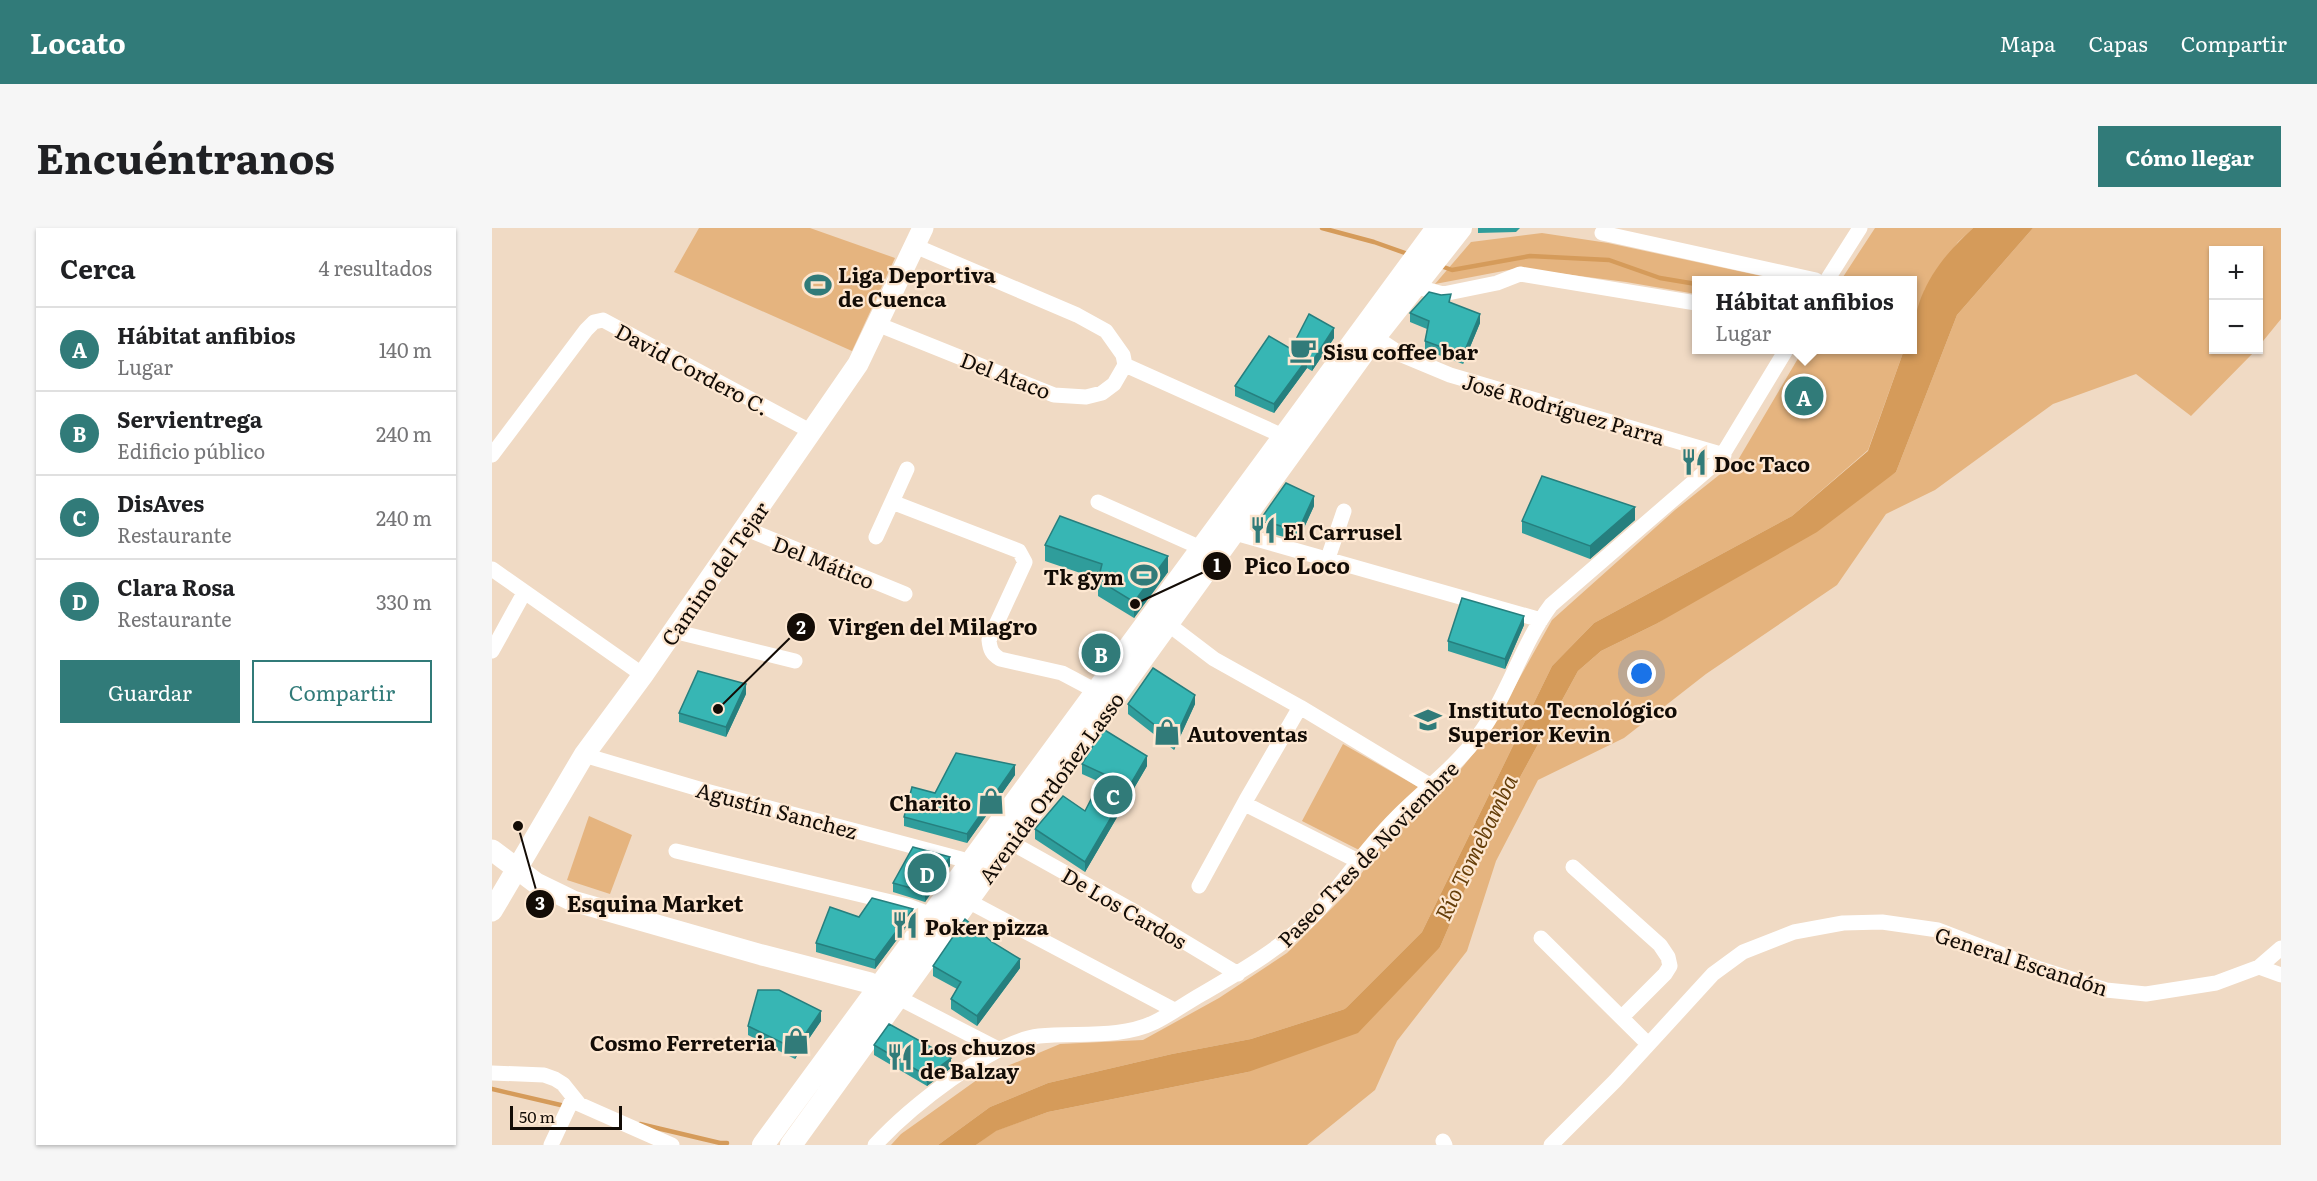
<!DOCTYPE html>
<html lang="es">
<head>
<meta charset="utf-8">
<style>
	:root { --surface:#fff; --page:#f6f6f6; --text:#202124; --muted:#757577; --line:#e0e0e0; --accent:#317b79 }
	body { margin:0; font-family:Literata,serif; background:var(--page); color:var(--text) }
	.controls { position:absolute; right:18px; top:18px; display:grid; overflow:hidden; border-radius:0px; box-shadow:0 2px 4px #0004 }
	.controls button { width:54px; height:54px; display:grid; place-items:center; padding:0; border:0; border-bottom:2px solid var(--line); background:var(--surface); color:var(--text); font:30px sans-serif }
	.scale { position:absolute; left:18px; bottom:15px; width:112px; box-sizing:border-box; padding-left:6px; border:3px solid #130c06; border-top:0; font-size:16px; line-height:21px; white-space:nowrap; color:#130c06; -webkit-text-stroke:4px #fde7d1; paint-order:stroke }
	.you { position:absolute; left:1150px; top:446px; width:21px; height:21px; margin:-15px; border:4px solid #fff; border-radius:50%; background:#1a73e8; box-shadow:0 0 0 9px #1a73e833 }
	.badge { display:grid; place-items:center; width:39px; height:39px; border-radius:50%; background:var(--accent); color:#fff; font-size:20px; font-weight:700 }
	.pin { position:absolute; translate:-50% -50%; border:3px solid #fff; box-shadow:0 2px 6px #0006 }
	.popup { position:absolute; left:1200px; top:48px; width:225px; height:78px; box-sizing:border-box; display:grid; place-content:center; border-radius:0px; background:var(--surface); filter:drop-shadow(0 2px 4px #0005); font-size:20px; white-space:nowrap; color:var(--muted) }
	.popup b { font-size:22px; color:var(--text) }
	.popup::after { content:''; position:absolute; left:50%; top:100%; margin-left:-12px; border:12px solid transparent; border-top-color:var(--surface) }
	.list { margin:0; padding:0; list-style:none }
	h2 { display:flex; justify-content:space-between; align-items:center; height:78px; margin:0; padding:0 24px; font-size:26px }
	h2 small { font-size:20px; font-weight:400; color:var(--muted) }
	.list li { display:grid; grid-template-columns:39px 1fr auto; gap:18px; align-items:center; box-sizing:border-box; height:84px; padding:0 24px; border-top:2px solid var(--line) }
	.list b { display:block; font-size:22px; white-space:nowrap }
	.list p { margin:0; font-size:20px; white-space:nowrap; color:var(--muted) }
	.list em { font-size:20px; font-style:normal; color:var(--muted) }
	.actions { display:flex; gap:12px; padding:18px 24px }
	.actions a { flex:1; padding:14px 0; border:2px solid var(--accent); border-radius:0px; text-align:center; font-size:21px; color:var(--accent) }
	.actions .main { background:var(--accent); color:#fff }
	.map { position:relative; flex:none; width:1789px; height:917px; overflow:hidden; border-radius:0px }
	header { display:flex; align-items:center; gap:36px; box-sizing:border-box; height:84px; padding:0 30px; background:var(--accent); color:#fff }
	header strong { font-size:28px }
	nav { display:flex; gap:33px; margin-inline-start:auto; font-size:21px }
	.intro { display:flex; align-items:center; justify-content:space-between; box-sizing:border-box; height:144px; padding:0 36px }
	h1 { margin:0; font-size:42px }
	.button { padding:15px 27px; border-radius:0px; background:var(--accent); color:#fff; font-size:21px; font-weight:700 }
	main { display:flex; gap:36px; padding:0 36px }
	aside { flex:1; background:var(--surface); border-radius:0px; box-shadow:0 2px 4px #0004 }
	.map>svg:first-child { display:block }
	.green { fill:#e5b47f }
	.water { fill:#d59b5a }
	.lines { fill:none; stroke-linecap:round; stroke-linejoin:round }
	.stream { stroke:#d59b5a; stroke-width:4.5 }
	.street { stroke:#fff; stroke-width:15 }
	.secondary { stroke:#fff; stroke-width:21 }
	.primary { stroke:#fff; stroke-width:22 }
	.wall { fill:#2f9d9b }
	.shaded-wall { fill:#267f7e }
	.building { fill:#37b6b4; stroke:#267f7e; stroke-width:1.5 }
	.labels { text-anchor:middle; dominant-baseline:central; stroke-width:4.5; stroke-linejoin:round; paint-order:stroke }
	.poi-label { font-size:21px; font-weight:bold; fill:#130c06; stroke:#fde7d1; text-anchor:start }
	.street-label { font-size:21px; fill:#130c06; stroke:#fde7d1 }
	.water-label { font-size:22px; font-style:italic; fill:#653e09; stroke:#fde7d1 }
	.leader { fill:none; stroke:#130c06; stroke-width:2 }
	.callout-dot { fill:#130c06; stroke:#fde7d1; stroke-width:2 }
	.mark-label { font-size:18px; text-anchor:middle; font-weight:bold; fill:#fff }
	.callout-label { font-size:22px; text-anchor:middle; font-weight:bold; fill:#130c06; stroke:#fde7d1; stroke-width:4.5; stroke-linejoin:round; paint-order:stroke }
</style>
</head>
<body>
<header>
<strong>Locato</strong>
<nav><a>Mapa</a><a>Capas</a><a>Compartir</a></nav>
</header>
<div class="intro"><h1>Encuéntranos</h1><a class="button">Cómo llegar</a></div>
<main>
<aside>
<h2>Cerca<small>4 resultados</small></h2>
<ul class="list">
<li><span class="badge">A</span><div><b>Hábitat anfibios</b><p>Lugar</p></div><em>140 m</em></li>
<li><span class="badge">B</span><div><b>Servientrega</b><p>Edificio público</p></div><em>240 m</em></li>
<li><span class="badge">C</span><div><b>DisAves</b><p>Restaurante</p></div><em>240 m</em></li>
<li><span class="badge">D</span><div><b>Clara Rosa</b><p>Restaurante</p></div><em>330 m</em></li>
</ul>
<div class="actions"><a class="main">Guardar</a><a>Compartir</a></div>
</aside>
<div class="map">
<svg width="1789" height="917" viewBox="0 0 1789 917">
	<rect width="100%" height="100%" fill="#f0dac4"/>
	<path class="green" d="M207,0H318L403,30L360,123L182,44Z
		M1383,0H1481L1466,14L1433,61L1420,98V52H1349Z
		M1541,0H1789V91L1767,118L1766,22H1722V122H1764L1699,188L1644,146L1561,176L1443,262L1394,286L1345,357L1214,446L1132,510L1046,552L1004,633L975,723L905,813L883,862L815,917H484L503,903L556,884L756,844L948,719L997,606L1086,443L1109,423L1164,396L1404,244L1465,87Z
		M1050,5L1116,15L1288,52H1204V66L1134,54L1027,40L943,56L979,14Z
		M1311,122H1412L1376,222L1300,288L1102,395L1060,438L930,704L853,781L759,811L680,826L556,855L498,879L446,917H399L409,906L489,849L568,816L651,812L727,770L795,725L856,664L887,621L969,541L994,510L1060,392L1183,282L1246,232Z
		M851,516L928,560L867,622L810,593Z
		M97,588L140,607L118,666L75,652Z"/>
	<path class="water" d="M1481,0H1541L1465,87L1404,244L1325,304L1164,396L1109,423L1086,443L997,606L948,719L866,805L756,844L556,884L504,903L484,917H446L498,879L556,855L680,826L759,811L853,781L930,704L1060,438L1102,395L1300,288L1376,223L1412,122H1420C1420,69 1443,35 1481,0Z"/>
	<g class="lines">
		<path class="stream" d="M830,0L882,14L916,26
			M946,37L960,42L1038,28L1117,32L1168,50L1204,56
			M0,861L73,878
			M148,896L228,915H235"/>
		<path class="street" d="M1110,5L1324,52
			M423,18L585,87L614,103L631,127L633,137
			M1335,52L1368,0
			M922,58L951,66L1005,55L1028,46L1204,75
			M385,96L562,167L594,169L610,165L622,156L633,137
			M883,109L910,127L958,147L1232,227
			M633,137L791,208
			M0,227L94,102L102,94L111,92L320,204
			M400,274L527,323L533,334L497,412C498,422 500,426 508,431L570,445L604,463
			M606,274L709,320
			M252,300L413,366
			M743,305L1049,392
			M384,309L415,241
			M835,333L852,283
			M0,341L151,447
			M676,396L722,431L808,479L939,558
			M181,403L303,433
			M0,423L32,365
			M808,479L754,572L757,578L866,633
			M92,527L214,563L469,631L478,636
			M518,614L638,681L746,746
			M184,623L416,678L440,687
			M1081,639L1168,717L1176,729L1178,738L1173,746L1130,789
			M707,658L754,572
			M476,673L682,782
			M1049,710L1156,816
			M1767,739L1789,747
			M405,769L506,821
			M0,845L52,847L63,851L71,856L87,876L180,917
			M951,913L953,917
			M59,917L81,870
			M383,917C416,881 499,814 547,808C585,804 628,811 663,794C679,786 694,775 710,766C751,742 790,720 824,685C851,655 874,620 903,591C930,563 963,540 986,508C1016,468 1029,417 1059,377L1228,231L1294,122
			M1059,917L1123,853L1221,746L1251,724L1302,704L1351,695L1390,694L1446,702L1548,741L1614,762L1654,766L1724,755L1767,739L1789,720"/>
		<path class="secondary" d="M0,622L44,655L81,673L270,727L378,755L402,768
			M0,683L92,527L151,447L366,136L431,0"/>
		<path class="primary" d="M271,917L945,0
			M299,917L883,109L969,0"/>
	</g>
	<path class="wall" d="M986,0H1028L1024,4L986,5Z
		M959,75L988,95L971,136L933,122V113L935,101L918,94V85Z
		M842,110L820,143L815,140L782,185L743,168V158L799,121Z
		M822,278L806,313L768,302V292Z
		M1143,292L1098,331L1030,305V293Z
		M553,317L676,344L642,390L606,368V351L553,333Z
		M1032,397L1013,441L956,423V413Z
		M254,466L234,509L187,494V485Z
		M636,476H703L682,522L636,486Z
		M590,536L655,538L593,644L543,611V601L593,583L608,554L590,546Z
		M523,547L475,615L412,598V589L443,565Z
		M458,638L433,674L401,664V655Z
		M367,689L421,690L383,741L324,724V715Z
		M441,738L528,740L485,798L459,781V771L465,761L441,748Z
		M329,793L303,831L256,807V798Z
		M382,817L459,840L435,858L382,827Z"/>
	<path class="shaded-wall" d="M988,86V95L971,136V127Z
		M842,100V110L820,143V134Z
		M815,131V140L782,185V176Z
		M822,268V278L806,313V303Z
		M1143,279V292L1098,331V318Z
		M676,328V344L642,390V374Z
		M1032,388V397L1013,441V431Z
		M254,456V466L234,509V499Z
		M703,467V476L682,522V512Z
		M655,528V538L593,644V634Z
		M523,537V547L475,615V606Z
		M458,629V638L433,674V664Z
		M421,681V690L383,741V732Z
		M528,731V740L485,798V788Z
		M329,783V793L303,831V821Z
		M459,830V840L435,858V848Z"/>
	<path class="building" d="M937,64L949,67L959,66L957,74L988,86L971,127L933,113L937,93L918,85Z
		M817,86L842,100L820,134L815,131L782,176L743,158L777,108L799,121Z
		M1050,248L1143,279L1098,318L1030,293Z
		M794,255L822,268L806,303L768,292Z
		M568,288L676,328L642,374L606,352L610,336L553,317Z
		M970,370L1032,388L1013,431L956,413Z
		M661,440L703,467L682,512L636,476Z
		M206,443L254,456L234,499L187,485Z
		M611,501L655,528L593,634L543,601L571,568L593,583L612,546L590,536Z
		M464,525L523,537L475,606L412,589L420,559L443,565Z
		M421,619L458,629L433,664L401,655Z
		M380,670L421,681L383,732L324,715L338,679L367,689Z
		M473,691L500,714L528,731L485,788L459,771L469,754L441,738Z
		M266,762H287L329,783L303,821L256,798Z
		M397,796L459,830L435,848L382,817Z"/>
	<defs>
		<symbol id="stadium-bare" viewBox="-9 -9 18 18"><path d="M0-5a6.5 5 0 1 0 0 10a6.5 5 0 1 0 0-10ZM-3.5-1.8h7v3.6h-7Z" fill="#317b79" stroke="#fde7d1" stroke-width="2.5" paint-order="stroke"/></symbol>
		<symbol id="cafe-bare" viewBox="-9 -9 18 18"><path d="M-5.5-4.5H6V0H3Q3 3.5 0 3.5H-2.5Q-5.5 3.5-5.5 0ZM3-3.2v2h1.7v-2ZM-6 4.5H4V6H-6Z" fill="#317b79" stroke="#fde7d1" stroke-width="2.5" paint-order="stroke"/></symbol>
		<symbol id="restaurant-bare" viewBox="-9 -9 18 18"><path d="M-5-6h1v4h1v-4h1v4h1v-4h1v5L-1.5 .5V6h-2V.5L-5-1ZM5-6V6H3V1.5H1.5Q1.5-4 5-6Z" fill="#317b79" stroke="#fde7d1" stroke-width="2.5" paint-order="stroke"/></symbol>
		<symbol id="university-bare" viewBox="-9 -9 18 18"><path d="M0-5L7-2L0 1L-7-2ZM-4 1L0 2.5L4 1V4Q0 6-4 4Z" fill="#317b79" stroke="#fde7d1" stroke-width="2.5" paint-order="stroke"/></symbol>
		<symbol id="shop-bare" viewBox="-9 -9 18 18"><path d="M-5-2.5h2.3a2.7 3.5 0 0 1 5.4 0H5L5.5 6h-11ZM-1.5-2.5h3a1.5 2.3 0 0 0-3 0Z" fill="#317b79" stroke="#fde7d1" stroke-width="2.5" paint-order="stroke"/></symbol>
	</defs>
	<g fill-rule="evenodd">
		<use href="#stadium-bare" x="307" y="38" width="38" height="38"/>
		<use href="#cafe-bare" x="792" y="103" width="38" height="38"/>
		<use href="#restaurant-bare" x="1183" y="215" width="38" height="38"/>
		<use href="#restaurant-bare" x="752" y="283" width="38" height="38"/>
		<use href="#stadium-bare" x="633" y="328" width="38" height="38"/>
		<use href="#university-bare" x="917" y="473" width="38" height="38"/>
		<use href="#shop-bare" x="656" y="485" width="38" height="38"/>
		<use href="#shop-bare" x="480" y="554" width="38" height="38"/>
		<use href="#restaurant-bare" x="394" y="678" width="38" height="38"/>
		<use href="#shop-bare" x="285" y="794" width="38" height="38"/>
		<use href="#restaurant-bare" x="389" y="810" width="38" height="38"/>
	</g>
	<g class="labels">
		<g class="poi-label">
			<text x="346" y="45">Liga Deportiva<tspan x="346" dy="24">de Cuenca</tspan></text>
			<text x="831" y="122">Sisu coffee bar</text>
			<text x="1222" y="234">Doc Taco</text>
			<text x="791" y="302">El Carrusel</text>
			<text x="632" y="347" text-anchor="end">Tk gym</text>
			<text x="956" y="480">Instituto Tecnológico<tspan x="956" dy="24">Superior Kevin</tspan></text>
			<text x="695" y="504">Autoventas</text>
			<text x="479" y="573" text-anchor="end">Charito</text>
			<text x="433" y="697">Poker pizza</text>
			<text x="284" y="813" text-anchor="end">Cosmo Ferreteria</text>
			<text x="428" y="817">Los chuzos<tspan x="428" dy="24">de Balzay</tspan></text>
		</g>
		<g class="street-label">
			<text transform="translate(201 140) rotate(28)">David Cordero C.</text>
			<text transform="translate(514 146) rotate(21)">Del Ataco</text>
			<text transform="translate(1072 180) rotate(16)">José Rodríguez Parra</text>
			<text transform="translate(332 333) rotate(22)">Del Mático</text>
			<text transform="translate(222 345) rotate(-55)">Camino del Tejar</text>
			<text transform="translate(558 559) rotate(-54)">Avenida Ordoñez Lasso</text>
			<text transform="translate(285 581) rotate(15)">Agustín Sanchez</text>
			<text transform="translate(875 625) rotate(-46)">Paseo Tres de Noviembre</text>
			<text transform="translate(633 679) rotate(30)">De Los Cardos</text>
			<text transform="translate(1530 732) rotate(18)">General Escandón</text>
		</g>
		<g class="water-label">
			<text transform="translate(983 619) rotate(-64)">Río Tomebamba</text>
		</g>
	</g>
	<path class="leader" d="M643 376L725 338M226 481L309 399M26 598L48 676"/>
	<g class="callout-dot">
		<circle cx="643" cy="376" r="6"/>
		<circle cx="226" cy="481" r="6"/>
		<circle cx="26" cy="598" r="6"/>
		<circle cx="725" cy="338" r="15"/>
		<circle cx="309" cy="399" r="15"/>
		<circle cx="48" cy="676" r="15"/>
	</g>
	<g class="mark-label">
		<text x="725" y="344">1</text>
		<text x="309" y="406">2</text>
		<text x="48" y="682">3</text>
	</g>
	<g class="callout-label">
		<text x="805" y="346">Pico Loco</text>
		<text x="441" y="407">Virgen del Milagro</text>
		<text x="163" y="684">Esquina Market</text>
	</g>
</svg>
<div class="controls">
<button>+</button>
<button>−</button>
</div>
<div class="scale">50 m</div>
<div class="you"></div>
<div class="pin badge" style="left:1312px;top:168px">A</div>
<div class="popup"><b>Hábitat anfibios</b>Lugar</div>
<div class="pin badge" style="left:609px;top:425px">B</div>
<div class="pin badge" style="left:621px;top:567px">C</div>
<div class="pin badge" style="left:435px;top:645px">D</div>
</div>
</main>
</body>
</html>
